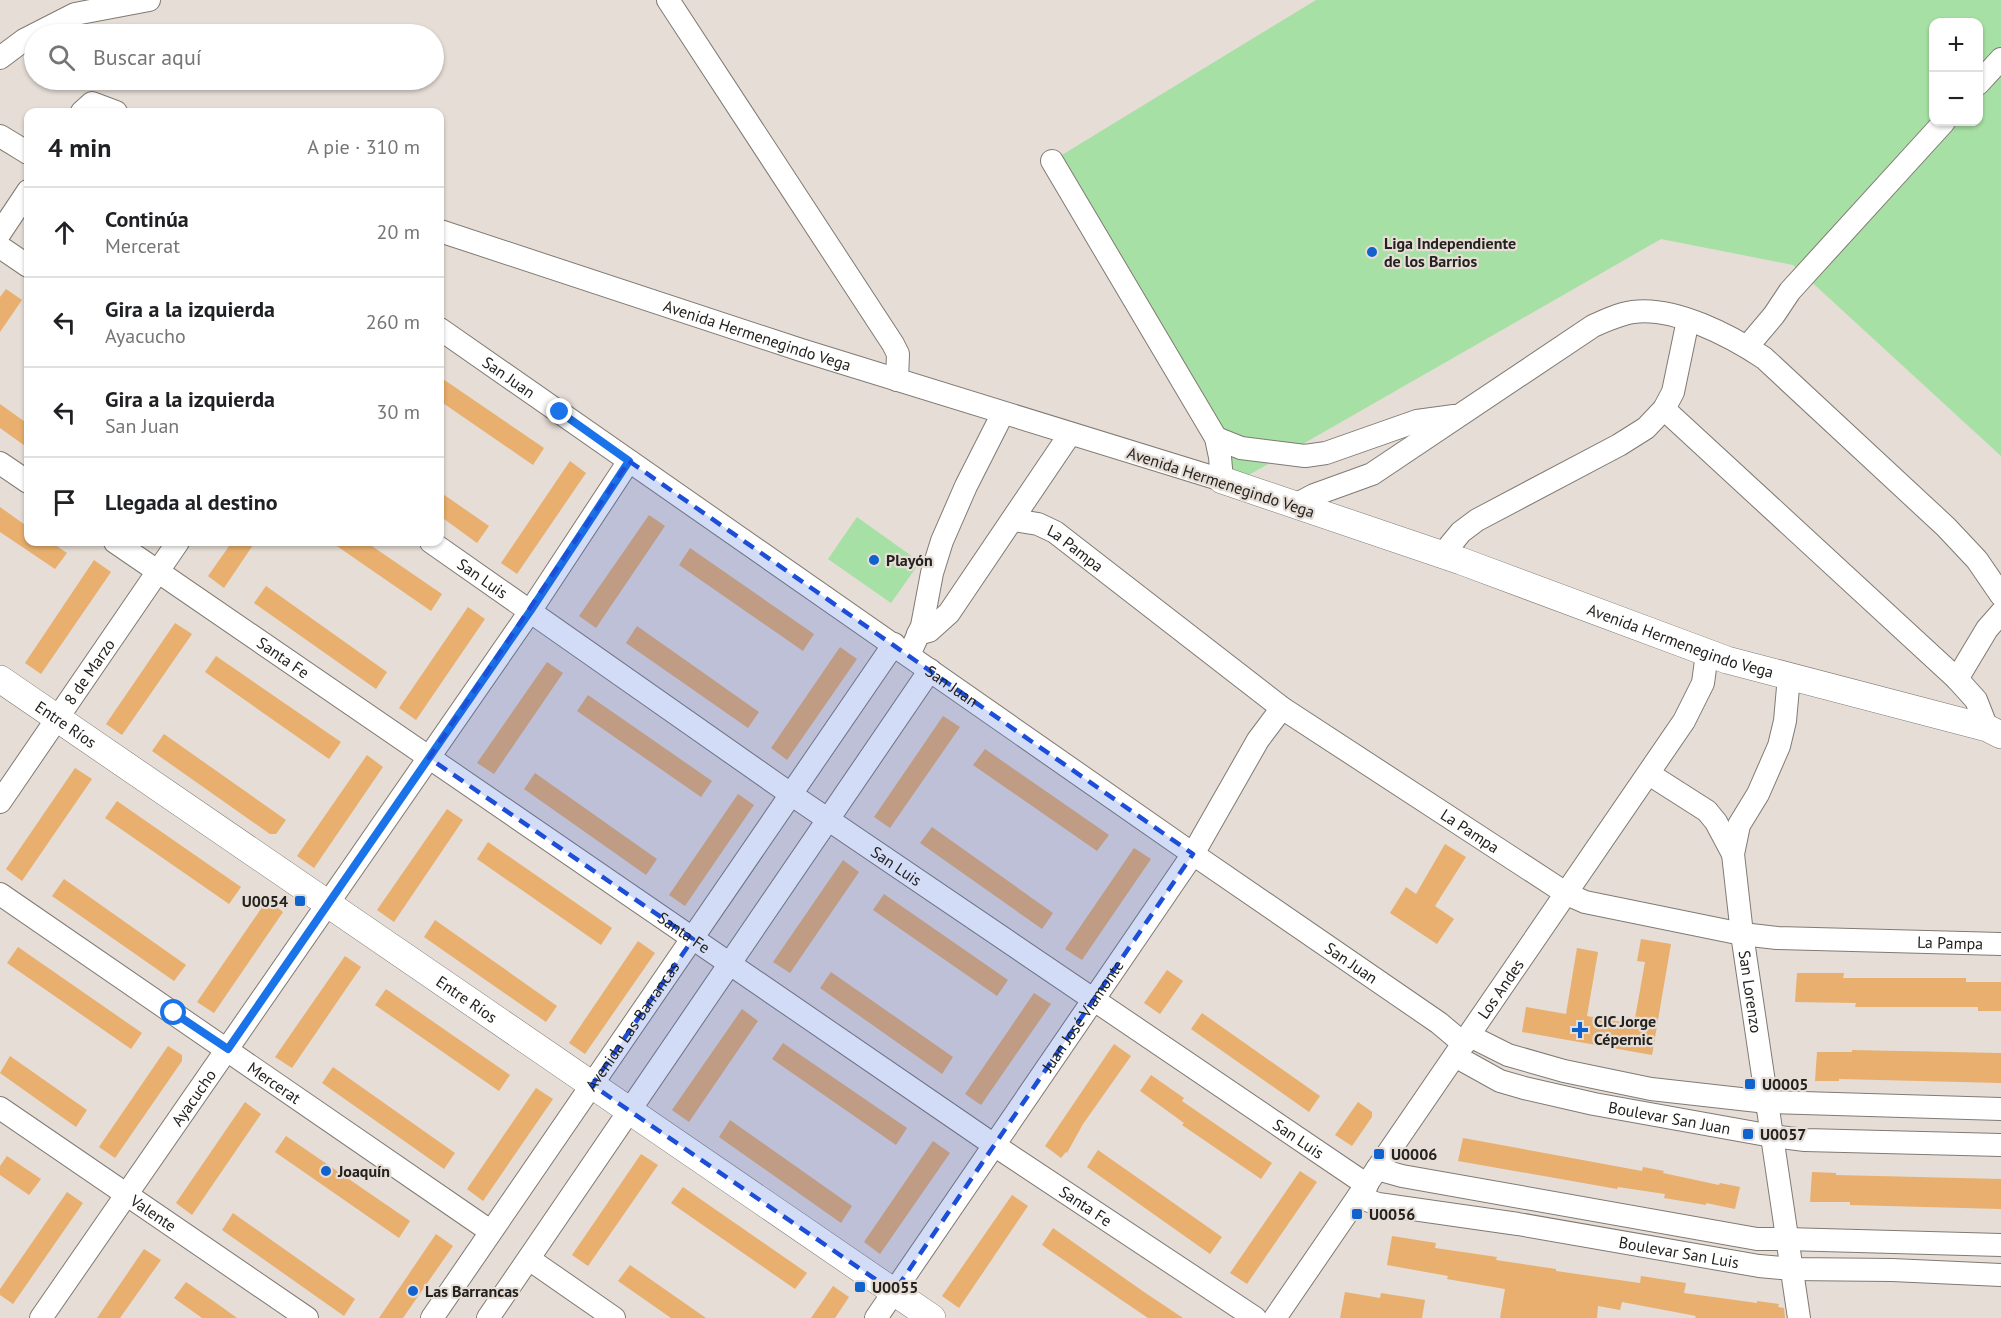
<!DOCTYPE html>
<html lang="es">
<head>
<meta charset="utf-8">
<style>
	:root { --surface:#fff; --page:#f2f2f2; --text:#202124; --muted:#757577; --line:#e0e0e0 }
	body { margin:0; font-family:"PT Sans",sans-serif; background:var(--page); color:var(--text) }
	.controls { position:absolute; right:18px; top:18px; display:grid; overflow:hidden; border-radius:12px; box-shadow:0 2px 4px #0004 }
	.controls button { width:54px; height:54px; display:grid; place-items:center; padding:0; border:0; border-bottom:2px solid var(--line); background:var(--surface); color:var(--text); font:30px sans-serif }
	.stop { position:absolute; width:18px; height:18px; margin:-14px; border:4px solid #1a73e8; border-radius:50%; background:#fff }
	.stop.end { background:#1a73e8; border-color:#fff; box-shadow:0 2px 6px #0008 }
	.list { margin:0; padding:0; list-style:none }
	h2 { display:flex; justify-content:space-between; align-items:center; height:78px; margin:0; padding:0 24px; font-size:26px }
	h2 small { font-size:20px; font-weight:400; color:var(--muted) }
	.list li { display:grid; grid-template-columns:39px 1fr auto; gap:18px; align-items:center; box-sizing:border-box; height:90px; padding:0 24px; border-top:2px solid var(--line) }
	.list b { display:block; font-size:22px; white-space:nowrap }
	.list p { margin:0; font-size:20px; white-space:nowrap; color:var(--muted) }
	.list em { font-size:20px; font-style:normal; color:var(--muted) }
	.icon { flex:none; width:33px; height:33px; fill:none; stroke:currentColor; stroke-width:2; stroke-linecap:round; stroke-linejoin:round }
	.map { position:relative; flex:none; width:2001px; height:1318px; overflow:hidden }
	.search { position:absolute; background:var(--surface); box-shadow:0 2px 4px #0004; left:24px; top:24px; width:420px; height:66px; display:flex; align-items:center; gap:15px; box-sizing:border-box; padding:0 21px; border-radius:33px; color:var(--muted); font-size:22px }
	.panel { position:absolute; background:var(--surface); box-shadow:0 2px 4px #0004; left:24px; top:108px; width:420px; height:438px; border-radius:12px }
	.map>svg:first-child { display:block }
	.green { fill:#a7e0a4; fill-rule:evenodd }
	.building { fill:#e8af6e }
	.lines { fill:none; stroke-linecap:round; stroke-linejoin:round }
	.minor-casing { stroke:#807a73; stroke-width:24 }
	.tertiary-casing { stroke:#807a73; stroke-width:28 }
	.minor { stroke:#fff; stroke-width:22 }
	.tertiary { stroke:#fff; stroke-width:27 }
	.route { stroke:#1a73e8; stroke-width:8 }
	.marked { fill:#1d4ed8; fill-opacity:0.2; stroke:#1d4ed8; stroke-width:4.5; stroke-dasharray:12 8; stroke-linejoin:round }
	.poi-dot { fill:#1062cc; stroke:#e5ddd6; stroke-width:2 }
	.labels { text-anchor:middle; dominant-baseline:central; stroke-width:4.5; stroke-linejoin:round; paint-order:stroke }
	.poi-label { font-size:16px; font-weight:bold; fill:#24221f; stroke:#e5ddd6; text-anchor:start }
	.street-label { font-size:16px; fill:#24221f; stroke:#e5ddd6 }
</style>
</head>
<body>
<div class="map">
<svg width="2001" height="1318" viewBox="0 0 2001 1318">
	<rect width="100%" height="100%" fill="#e5ddd6"/>
	<path class="green" d="M1316,0H2001V456L1793,265L1661,239L1233,484L1220,457L1052,161ZM1934,22H1978V122H1934Z
		M857,517L920,562L891,603L828,559Z"/>
	<path class="building" d="M6,289L22,300L0,332V297Z
		M440,377L544,448L533,465L440,401Z
		M0,404L28,424V448L0,428Z
		M570,461L586,473L517,574L501,563Z
		M440,492L489,526L477,543L440,516Z
		M0,507L28,527V542H51L67,553L55,569L0,532Z
		M649,515L665,526L596,628L579,616Z
		M232,542H255L224,588L208,576Z
		M331,542H366L442,594L431,611Z
		M690,548L814,634L803,651L679,565Z
		M94,560L111,572L41,674L25,663Z
		M266,586L387,672L376,689L254,603Z
		M468,607L485,619L416,720L399,708Z
		M175,623L192,634L122,735L106,724Z
		M637,626L759,712L748,728L626,643Z
		M840,647L857,659L787,760L771,748Z
		M216,656L341,742L329,759L205,672Z
		M547,662L563,673L494,774L477,763Z
		M588,695L712,781L701,797L577,711Z
		M943,716L960,727L890,828L874,817Z
		M164,734L286,820L276,834H270L152,751Z
		M985,749L1109,835L1097,851L973,765Z
		M367,755L383,767L314,868L297,856Z
		M75,768L92,779L22,881L6,869Z
		M535,773L657,859L646,875L524,789Z
		M738,794L754,805L685,906L669,895Z
		M117,801L241,887L229,904L105,818Z
		M447,809L463,820L394,922L377,910Z
		M932,827L1053,913L1042,929L920,843Z
		M488,842L612,928L601,945L477,859Z
		M1445,844L1466,857L1435,906L1454,919L1437,944L1390,913L1406,887L1416,894Z
		M1134,848L1151,859L1082,960L1065,949Z
		M843,860L859,872L790,973L773,962Z
		M64,879L186,965L174,981L52,896Z
		M884,894L1008,980L997,996L873,910Z
		M267,900L283,912L214,1013L197,1002Z
		M435,920L557,1006L546,1022L424,937Z
		M1641,939L1671,944L1652,1055L1522,1032L1526,1007L1566,1014L1577,948L1598,952L1587,1016L1634,1024L1645,962L1637,961Z
		M638,941L655,953L585,1054L569,1043Z
		M18,947L142,1033L131,1049L7,963Z
		M345,956L361,967L292,1068L275,1057Z
		M1167,970L1183,981L1160,1014L1144,1003Z
		M831,972L953,1057L942,1074L820,988Z
		M1797,973H1844L1843,978H1966V982H2001V1011H1978V1007H1855L1856,1003L1795,1002Z
		M386,989L510,1075L499,1091L375,1005Z
		M1034,993L1051,1004L981,1105L965,1094Z
		M742,1009L758,1021L689,1122L672,1110Z
		M1202,1013L1320,1096L1309,1112L1191,1029Z
		M783,1043L907,1128L896,1145L772,1059Z
		M1114,1044L1131,1056L1083,1124L1067,1153L1066,1152L1061,1158L1045,1146Z
		M168,1046L182,1055V1061L115,1158L99,1147Z
		M1852,1050L2001,1053V1083L1839,1079V1081H1815L1817,1052H1852Z
		M10,1056L87,1110L76,1127L0,1073Z
		M333,1067L455,1153L444,1169L322,1083Z
		M1151,1075L1184,1098L1182,1101L1272,1163L1261,1179L1182,1125L1184,1123L1140,1091Z
		M536,1088L553,1099L483,1201L467,1189Z
		M245,1102L261,1114L192,1215L176,1203Z
		M1358,1102L1372,1112V1117L1352,1146L1335,1135Z
		M730,1120L852,1206L841,1223L719,1137Z
		M286,1136L410,1221L399,1238L275,1152Z
		M1463,1138L1642,1171L1643,1167L1664,1171L1663,1173L1719,1185L1720,1183L1740,1187L1735,1209L1706,1203V1205L1664,1198L1665,1194L1618,1187L1617,1189L1458,1161Z
		M933,1141L950,1153L880,1254L864,1242Z
		M1098,1150L1222,1237L1210,1254L1087,1167Z
		M641,1154L658,1165L588,1266L572,1255Z
		M7,1156L41,1179L29,1195L0,1175V1166Z
		M1300,1171L1317,1182L1247,1284L1230,1273Z
		M1812,1172L1836,1173V1175L2001,1179V1209L1850,1205V1202H1810Z
		M683,1187L807,1273L795,1289L671,1203Z
		M67,1192L83,1203L13,1304L0,1295V1289Z
		M1012,1195L1028,1206L959,1308L942,1296Z
		M233,1213L355,1299L344,1316L222,1230Z
		M1053,1228L1144,1292L1183,1318H1148L1120,1299L1042,1245Z
		M436,1234L453,1246L403,1318H379Z
		M1392,1236L1436,1243L1435,1248L1497,1257L1496,1260L1556,1269V1271L1640,1283L1641,1276L1686,1283L1684,1293L1757,1303V1301L1779,1304L1778,1307L1784,1308L1785,1318H1695L1696,1316L1622,1302L1620,1310L1598,1306L1597,1318H1500L1505,1289L1447,1279L1448,1276L1387,1265Z
		M144,1249L161,1260L120,1318H97Z
		M630,1265L683,1302L706,1318H671L618,1281Z
		M186,1282L219,1305L237,1318H202L174,1298Z
		M833,1286L849,1297L835,1318H811Z
		M1345,1292L1380,1298L1381,1293L1425,1300L1422,1318H1340Z"/>
	<g class="lines">
		<defs>
			<g id="minor">
				<path d="M668,0L893,344L898,354L897,380"/>
				<path d="M0,58L24,40L75,14L149,0"/>
				<path d="M1978,84L2001,59"/>
				<path d="M82,112L92,103L116,112"/>
				<path d="M0,136L28,153"/>
				<path id="s1" d="M440,231L801,350L1222,480L1220,457L1216,438L1052,161"/>
				<path d="M0,233L28,191"/>
				<path d="M0,247L28,266"/>
				<path id="s2" d="M440,329L1193,854L1439,1023L1464,1044"/>
				<path d="M1747,347L1774,315L1790,291L1944,122"/>
				<path d="M1664,409L1957,679L1976,700L1987,728"/>
				<path d="M1216,438L1241,448L1305,456L1326,453L1417,421L1454,416"/>
				<path d="M0,463L28,482"/>
				<path d="M1295,505L1314,495L1372,474L1593,326C1606,320 1619,314 1633,312C1674,306 1731,336 1764,358L1946,527L1977,560L2001,595"/>
				<path id="s3" d="M1014,520L1038,524L1055,532L1282,708L1567,894L1585,902L1742,934L1777,938L2001,944"/>
				<path id="s4" d="M115,542L994,1145L1255,1318"/>
				<path id="s5" d="M431,542L792,795L1367,1185"/>
				<path d="M1442,555L1461,532L1477,520L1619,445L1646,428L1664,409L1673,392L1688,320"/>
				<path d="M918,634L929,631L949,613L1070,434"/>
				<path d="M909,655L922,626L932,573L942,541L966,486L1003,413"/>
				<path id="s6" d="M1789,676L1785,721L1779,746L1758,794L1739,825L1733,854L1742,934L1799,1318"/>
				<path d="M1957,679L1987,629L2001,613"/>
				<path d="M1649,774L1707,811L1716,822L1733,854"/>
				<path id="s7" d="M0,802L178,542"/>
				<path id="s8" d="M0,894L490,1231"/>
				<path d="M1470,1036L1508,1055L1564,1071L1651,1089L1767,1102L2001,1109"/>
				<path id="s9" d="M1455,1056L1500,1081L1524,1088L1594,1104L1772,1136L1805,1140L2001,1145"/>
				<path id="s10" d="M0,1108L307,1318"/>
				<path d="M1377,1169L1402,1176L1757,1239H1786L2001,1245"/>
				<path id="s11" d="M1358,1197L1378,1204L1518,1224L1759,1266L1792,1269L1892,1270L2001,1275"/>
				<path d="M529,1259L614,1318"/>
				<path id="s12" d="M41,1318L531,610L629,461"/>
				<path id="s13" d="M432,1318L894,644"/>
				<path d="M488,1318L930,670"/>
				<path id="s14" d="M876,1318L1193,854L1258,740L1282,708"/>
				<path id="s15" d="M1275,1318L1684,721L1703,683L1707,653"/>
			</g>
			<g id="tertiary">
				<path id="s16" d="M1222,480L1461,561L1727,660L1987,728L2001,735"/>
				<path id="s17" d="M0,679L932,1318"/>
			</g>
		</defs>
		<use href="#minor" class="minor-casing"/>
		<use href="#tertiary" class="tertiary-casing"/>
		<use href="#minor" class="minor"/>
		<use href="#tertiary" class="tertiary"/>
	</g>
	<g class="lines">
		<path class="route" d="M174,1013L228,1049L531,610L629,461L560,412"/>
	</g>
	<path class="marked" d="M629,461L1193,854L894,1292L592,1085L693,939L429,758Z"/>
	<g class="poi-dot">
		<circle cx="1372" cy="252" r="6"/>
		<circle cx="874" cy="560" r="6"/>
		<rect x="294" y="895" width="12" height="12" rx="3"/>
		<path d="M1577 1021h6v6h6v6h-6v6h-6v-6h-6v-6h6z"/>
		<rect x="1744" y="1078" width="12" height="12" rx="3"/>
		<rect x="1742" y="1128" width="12" height="12" rx="3"/>
		<rect x="1373" y="1148" width="12" height="12" rx="3"/>
		<circle cx="326" cy="1171" r="6"/>
		<rect x="1351" y="1208" width="12" height="12" rx="3"/>
		<rect x="854" y="1281" width="12" height="12" rx="3"/>
		<circle cx="413" cy="1291" r="6"/>
	</g>
	<g class="labels">
		<g class="poi-label">
			<text x="1384" y="243">Liga Independiente<tspan x="1384" dy="18">de los Barrios</tspan></text>
			<text x="886" y="560">Playón</text>
			<text x="288" y="901" text-anchor="end">U0054</text>
			<text x="1594" y="1021">CIC Jorge<tspan x="1594" dy="18">Cépernic</tspan></text>
			<text x="1762" y="1084">U0005</text>
			<text x="1760" y="1134">U0057</text>
			<text x="1391" y="1154">U0006</text>
			<text x="338" y="1171">Joaquín</text>
			<text x="1369" y="1214">U0056</text>
			<text x="872" y="1287">U0055</text>
			<text x="425" y="1291">Las Barrancas</text>
		</g>
		<g class="street-label">
			<text stroke="none"><textPath href="#s1" startOffset="334">Avenida Hermenegindo Vega</textPath></text>
			<text stroke="none"><textPath href="#s2" startOffset="84">San Juan</textPath></text>
			<text transform="translate(1221 482) rotate(18)">Avenida Hermenegindo Vega</text>
			<text stroke="none"><textPath href="#s3" startOffset="69">La Pampa</textPath></text>
			<text stroke="none"><textPath href="#s5" startOffset="63">San Luis</textPath></text>
			<text stroke="none"><textPath href="#s16" startOffset="486">Avenida Hermenegindo Vega</textPath></text>
			<text stroke="none"><textPath href="#s4" startOffset="204">Santa Fe</textPath></text>
			<text stroke="none"><textPath href="#s7" startOffset="158">8 de Marzo</textPath></text>
			<text stroke="none"><textPath href="#s2" startOffset="624">San Juan</textPath></text>
			<text stroke="none"><textPath href="#s17" startOffset="80">Entre Ríos</textPath></text>
			<text stroke="none"><textPath href="#s3" startOffset="555">La Pampa</textPath></text>
			<text stroke="none"><textPath href="#s5" startOffset="567">San Luis</textPath></text>
			<text stroke="none"><textPath href="#s4" startOffset="690">Santa Fe</textPath></text>
			<text stroke="none"><textPath href="#s3" startOffset="1059">La Pampa</textPath></text>
			<text stroke="none"><textPath href="#s2" startOffset="1110">San Juan</textPath></text>
			<text stroke="none"><textPath href="#s15" startOffset="399">Los Andes</textPath></text>
			<text stroke="none"><textPath href="#s6" startOffset="328">San Lorenzo</textPath></text>
			<text stroke="none"><textPath href="#s17" startOffset="566">Entre Ríos</textPath></text>
			<text stroke="none"><textPath href="#s14" startOffset="366">Juan José Viamonte</textPath></text>
			<text stroke="none"><textPath href="#s13" startOffset="354">Avenida Las Barrancas</textPath></text>
			<text stroke="none"><textPath href="#s8" startOffset="333">Mercerat</textPath></text>
			<text stroke="none"><textPath href="#s12" startOffset="268">Ayacucho</textPath></text>
			<text stroke="none"><textPath href="#s9" startOffset="225">Boulevar San Juan</textPath></text>
			<text stroke="none"><textPath href="#s5" startOffset="1053">San Luis</textPath></text>
			<text stroke="none"><textPath href="#s4" startOffset="1176">Santa Fe</textPath></text>
			<text stroke="none"><textPath href="#s10" startOffset="186">Valente</textPath></text>
			<text stroke="none"><textPath href="#s11" startOffset="326">Boulevar San Luis</textPath></text>
		</g>
	</g>
</svg>
<div class="controls">
<button>+</button>
<button>−</button>
</div>
<div class="stop" style="left:174px;top:1013px"></div>
<div class="stop end" style="left:560px;top:412px"></div>
<div class="search"><svg class="icon" aria-label="search" viewBox="0 0 24 24"><circle cx="10" cy="10" r="6"/><path d="M15 15l6 6"/></svg>Buscar aquí</div>
<section class="panel">
<h2>4 min<small>A pie · 310 m</small></h2>
<ul class="list">
<li><svg class="icon" aria-label="ahead" viewBox="0 0 24 24"><path d="M12 20V5M6 11l6-6 6 6"/></svg><div><b>Continúa</b><p>Mercerat</p></div><em>20 m</em></li>
<li><svg class="icon" aria-label="left" viewBox="0 0 24 24"><path d="M17 20v-9H6M10 6l-5 5 5 5"/></svg><div><b>Gira a la izquierda</b><p>Ayacucho</p></div><em>260 m</em></li>
<li><svg class="icon" aria-label="left" viewBox="0 0 24 24"><path d="M17 20v-9H6M10 6l-5 5 5 5"/></svg><div><b>Gira a la izquierda</b><p>San Juan</p></div><em>30 m</em></li>
<li><svg class="icon" aria-label="arrive" viewBox="0 0 24 24"><path d="M6 21V4h12l-3 4 3 4H6"/></svg><div><b>Llegada al destino</b></div></li>
</ul>
</section>
</div>
</body>
</html>
